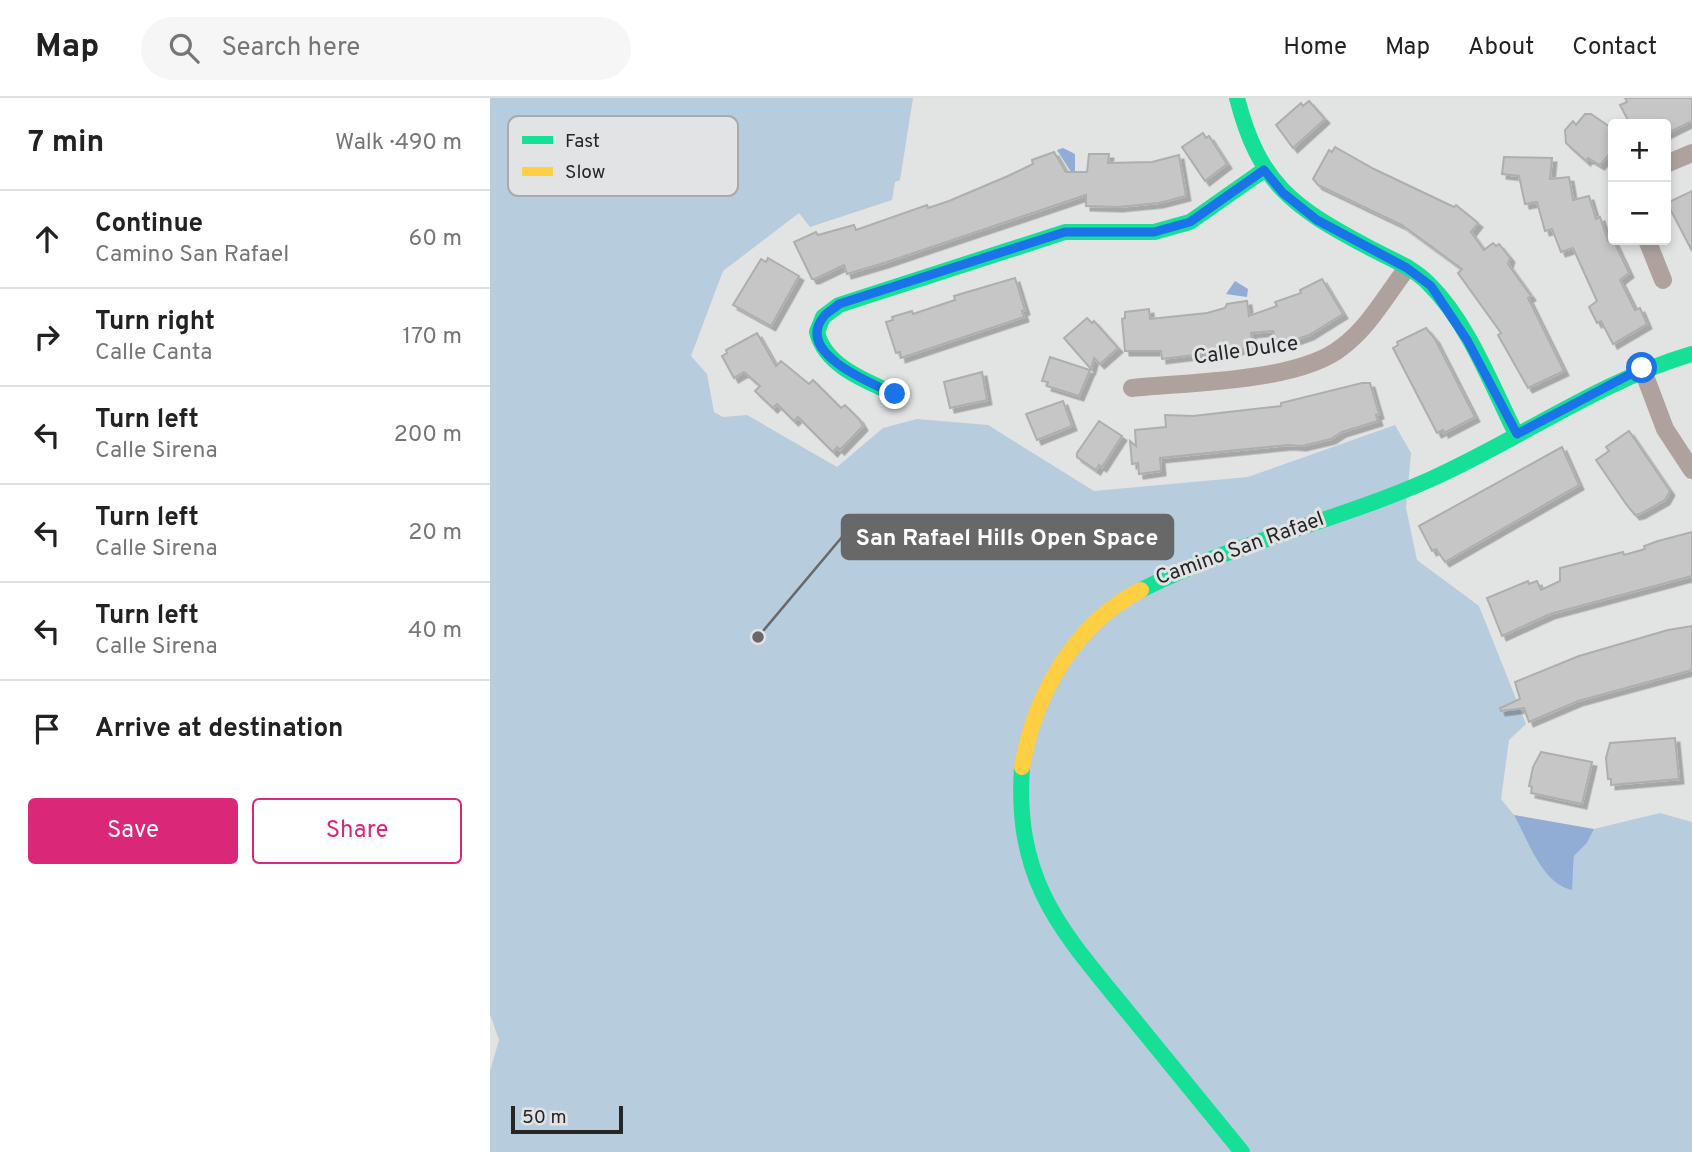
<!DOCTYPE html>
<html lang="en">
<head>
<meta charset="utf-8">
<style>
	:root { --surface:#fff; --page:#f6f6f6; --text:#222; --muted:#767676; --line:#e0e0e0; --accent:#db2777 }
	body { margin:0; font-family:Overpass,sans-serif; background:var(--page); color:var(--text) }
	.controls { position:absolute; right:21px; top:21px; display:grid; overflow:hidden; border-radius:7px; box-shadow:0 4px 10px #0003 }
	.controls button { width:63px; height:63px; display:grid; place-items:center; padding:0; border:0; border-bottom:2px solid var(--line); background:var(--surface); color:var(--text); font:35px sans-serif }
	.scale { position:absolute; left:21px; bottom:18px; width:112px; box-sizing:border-box; padding-left:7px; border:4px solid #262627; border-top:0; font-size:19px; line-height:24px; white-space:nowrap; color:#262627; -webkit-text-stroke:5px #e1e3e4; paint-order:stroke }
	.stop { position:absolute; width:21px; height:21px; margin:-16px; border:5px solid #1a73e8; border-radius:50%; background:#fff }
	.stop.end { background:#1a73e8; border-color:#fff; box-shadow:0 2px 7px #0008 }
	.list { margin:0; padding:0; list-style:none }
	h2 { display:flex; justify-content:space-between; align-items:center; height:91px; margin:0; padding:0 28px; font-size:30px }
	h2 small { font-size:23px; font-weight:400; color:var(--muted) }
	.list li { display:grid; grid-template-columns:46px 1fr auto; gap:21px; align-items:center; box-sizing:border-box; height:98px; padding:0 28px; border-top:2px solid var(--line) }
	.list b { display:block; font-size:26px; white-space:nowrap }
	.list p { margin:0; font-size:23px; white-space:nowrap; color:var(--muted) }
	.list em { font-size:23px; font-style:normal; color:var(--muted) }
	.actions { display:flex; gap:14px; padding:21px 28px }
	.actions a { flex:1; padding:16px 0; border:2px solid var(--accent); border-radius:7px; text-align:center; font-size:24px; color:var(--accent) }
	.actions .main { background:var(--accent); color:#fff }
	.icon { flex:none; width:38px; height:38px; fill:none; stroke:currentColor; stroke-width:2; stroke-linecap:round; stroke-linejoin:round }
	.map { position:relative; flex:none; width:1202px; height:1054px; overflow:hidden }
	header { display:flex; align-items:center; gap:42px; box-sizing:border-box; height:98px; padding:0 35px; background:var(--surface); border-bottom:2px solid var(--line) }
	header strong { font-size:33px }
	nav { display:flex; gap:38px; margin-inline-start:auto; font-size:24px }
	.search { width:490px; height:63px; background:var(--page); display:flex; align-items:center; gap:18px; box-sizing:border-box; padding:0 24px; border-radius:38px; color:var(--muted); font-size:26px }
	main { display:flex }
	aside { flex:1; background:var(--surface) }
	.map>svg:first-child { display:block }
	.green { fill:#b7ccdc }
	.water { fill:#91acd5 }
	.building { fill:#c6c6c6; stroke:#aeaeae; stroke-width:2; filter:url(#shadow) }
	.lines { fill:none; stroke-linecap:round; stroke-linejoin:round }
	.street { stroke:#afa29e; stroke-width:18 }
	.fast { stroke:#16e098; stroke-width:16 }
	.slow { stroke:#ffcf43; stroke-width:16 }
	.route { stroke:#1a73e8; stroke-width:9 }
	.labels { text-anchor:middle; dominant-baseline:central; stroke-width:6; stroke-linejoin:round; paint-order:stroke }
	.street-label { font-size:21px; fill:#262627; stroke:#e1e3e4 }
	.key { fill:#e1e3e4; stroke:#a9aaab; stroke-width:2 }
	.key-label { font-size:19px; fill:#262627 }
	.leader { fill:none; stroke:#686869; stroke-width:2.5 }
	.callout-dot { fill:#686869; stroke:#e1e3e4; stroke-width:2.5 }
	.callout { fill:#686869; stroke:#686869; stroke-width:2.5 }
	.callout-label { font-size:23px; text-anchor:middle; font-weight:bold; fill:#fff }
</style>
</head>
<body>
<header>
<strong>Map</strong>
<div class="search"><svg class="icon" aria-label="search" viewBox="0 0 24 24"><circle cx="10" cy="10" r="6"/><path d="M15 15l6 6"/></svg>Search here</div>
<nav><a>Home</a><a>Map</a><a>About</a><a>Contact</a></nav>
</header>
<main>
<aside>
<h2>7 min<small>Walk · 490 m</small></h2>
<ul class="list">
<li><svg class="icon" aria-label="ahead" viewBox="0 0 24 24"><path d="M12 20V5M6 11l6-6 6 6"/></svg><div><b>Continue</b><p>Camino San Rafael</p></div><em>60 m</em></li>
<li><svg class="icon" aria-label="right" viewBox="0 0 24 24"><path d="M7 20v-9h11M14 6l5 5-5 5"/></svg><div><b>Turn right</b><p>Calle Canta</p></div><em>170 m</em></li>
<li><svg class="icon" aria-label="left" viewBox="0 0 24 24"><path d="M17 20v-9H6M10 6l-5 5 5 5"/></svg><div><b>Turn left</b><p>Calle Sirena</p></div><em>200 m</em></li>
<li><svg class="icon" aria-label="left" viewBox="0 0 24 24"><path d="M17 20v-9H6M10 6l-5 5 5 5"/></svg><div><b>Turn left</b><p>Calle Sirena</p></div><em>20 m</em></li>
<li><svg class="icon" aria-label="left" viewBox="0 0 24 24"><path d="M17 20v-9H6M10 6l-5 5 5 5"/></svg><div><b>Turn left</b><p>Calle Sirena</p></div><em>40 m</em></li>
<li><svg class="icon" aria-label="arrive" viewBox="0 0 24 24"><path d="M6 21V4h12l-3 4 3 4H6"/></svg><div><b>Arrive at destination</b></div></li>
</ul>
<div class="actions"><a class="main">Save</a><a>Share</a></div>
</aside>
<div class="map">
<svg width="1202" height="1054" viewBox="0 0 1202 1054">
	<defs>
		<filter id="shadow"><feDropShadow dx="4.5" dy="4.5" stdDeviation="0" flood-color="#0004"/></filter>
	</defs>
	<rect width="100%" height="100%" fill="#e2e3e3"/>
	<path class="green" d="M0,0H423L410,82L405,84L402,102L320,129L309,115L233,173L201,258L217,276L224,314L233,319L257,317L347,369L393,330L427,321L498,327L604,393L758,379L905,327L921,355L916,410L927,462L989,508L1036,626L1019,642L1011,701L1024,717L1055,773L1083,779L1084,758L1097,745L1104,731L1170,715L1202,724V1054H0V973L9,942L0,916Z"/>
	<path class="water" d="M573,50L585,56V74H581L567,52Z
		M745,183L758,191L757,199L736,196Z
		M1024,717L1104,731L1097,745L1084,758L1082,792C1052,786 1038,742 1024,717Z"/>
	<path class="building" d="M1135,0H1202V23L1176,36V26H1140L1130,7L1137,4Z
		M819,3L835,21L803,50L786,27L811,5L813,8Z
		M1095,16H1101L1123,31V52L1110,67L1098,60L1096,63L1076,45L1075,32L1083,23L1086,27Z
		M713,35L716,40L719,38L737,66L715,83L692,49Z
		M845,49L884,71L964,109L966,107L988,125L981,134L994,152L1003,145L1006,148L1009,146L1020,160L1018,166L1041,198L1038,200L1074,273L1038,290L1008,237L1011,235L968,175L972,171L912,127L828,87L823,81L839,52L842,54Z
		M564,54L576,74H597L599,56H619L618,65L662,64L689,57L696,98L669,105L628,109L596,108V97L394,165L357,176L354,167L325,181H322L304,144L326,134L328,137L364,127L366,132L437,107L438,110L459,103L518,78L543,66L542,62Z
		M1014,59L1062,60L1060,81L1079,79L1083,102L1099,98L1106,121L1110,119L1118,143L1123,141L1139,175L1130,182L1145,212L1150,210L1157,226L1123,246L1111,223L1107,225L1099,209L1107,203L1083,150L1071,154L1062,131L1055,133L1047,104L1035,106L1029,78L1012,76Z
		M1202,93V153L1177,105Z
		M278,160L309,178L281,228L243,207L271,161L276,164Z
		M525,180L535,212L532,213L534,219L411,260L410,254L406,255L396,224L403,222L402,219L422,213L423,216L465,202L464,198Z
		M832,181L853,216L819,237L788,248L783,233L761,235L763,250L672,261L671,253H635L632,221L635,220V214L659,211L660,221L717,215L735,210L737,206L757,203L759,218L787,208L785,204L811,195L810,192Z
		M597,220L602,225L604,223L628,250L610,266L604,260L601,271L574,240Z
		M936,230L945,241L985,319L954,335L953,332L947,335L903,250L908,247L907,244Z
		M267,235L286,268L291,263L319,286L323,282L351,310L355,307L369,321L373,328L350,352L347,349L343,354L308,319L304,323L287,306L283,310L265,293L270,288L254,274L244,280L232,258L237,255L236,252Z
		M560,259L600,272L589,298L557,288L558,284L552,283Z
		M492,274L497,302L460,310L454,284Z
		M872,285H880L889,316L886,317L888,323L852,334L841,341L812,348L798,347L670,360L671,373L649,376L648,365L642,366L640,343L646,348L645,332L676,329L675,317L703,318L791,308V305Z
		M573,303L582,328L547,342L536,316Z
		M609,323L632,338L612,369L609,367L606,372L587,359V355Z
		M1139,333L1180,393L1175,402L1150,416L1145,417L1136,406L1106,362L1119,353L1116,349Z
		M1072,349L1089,387L955,464L946,451L942,453L929,428Z
		M1202,434V478L1060,516L1012,538L997,500L1038,483L1039,486L1047,483L1051,492L1070,483V470L1133,454L1134,457L1155,451L1154,448L1168,443Z
		M1202,528V572L1088,603L1039,624L1034,610L1011,613L1010,610L1030,601L1025,584L1089,558L1178,532Z
		M1185,640L1189,681L1121,687V681H1118L1116,660L1120,645Z
		M1051,654L1102,664L1092,706L1041,695L1042,689L1039,688L1043,669Z"/>
	<g class="lines">
		<path class="street" d="M1176,66L1202,55
			M1157,142L1173,182
			M1152,270L1175,331L1202,372
			M642,290C699,284 809,284 852,249C879,229 897,196 917,170"/>
		<path class="fast" d="M747,0C769,86 803,109 878,149C898,160 921,168 938,185C978,224 1001,286 1026,336
			M405,296C376,283 335,268 327,234L333,219L349,207L575,134H664L700,124L774,72
			M651,492C743,445 844,424 939,382C1029,342 1107,284 1202,256
			M532,669C524,786 573,834 641,918C678,963 715,1009 752,1054"/>
		<path class="slow" d="M532,669C544,598 584,526 651,492"/>
	</g>
	<g class="lines">
		<path class="route" d="M405,296C383,286 307,256 332,221C335,215 344,211 349,206L575,134H664L700,124L774,72L793,95L827,122L917,170L941,188L977,242L1027,336L1152,270"/>
	</g>
	<g class="labels">
		<g class="street-label">
			<text transform="translate(756 253) rotate(-8)">Calle Dulce</text>
			<text transform="translate(750 451) rotate(-20)">Camino San Rafael</text>
		</g>
	</g>
	<rect x="18" y="18" width="230" height="80" rx="10" class="key"/>
	<rect x="32" y="38" width="31" height="8" fill="#16e098"/>
	<rect x="32" y="69" width="31" height="9" fill="#ffcf43"/>
	<g class="key-label">
		<text x="75" y="49">Fast</text>
		<text x="75" y="80">Slow</text>
	</g>
	<path class="leader" d="M268 539L352 439"/>
	<circle class="callout-dot" cx="268" cy="539" r="7"/>
	<rect class="callout" x="352" y="417" width="331" height="44" rx="7"/>
	<g class="callout-label">
		<text x="517" y="447">San Rafael Hills Open Space</text>
	</g>
</svg>
<div class="controls">
<button>+</button>
<button>−</button>
</div>
<div class="scale">50 m</div>
<div class="stop" style="left:1152px;top:270px"></div>
<div class="stop end" style="left:405px;top:296px"></div>
</div>
</main>
</body>
</html>
